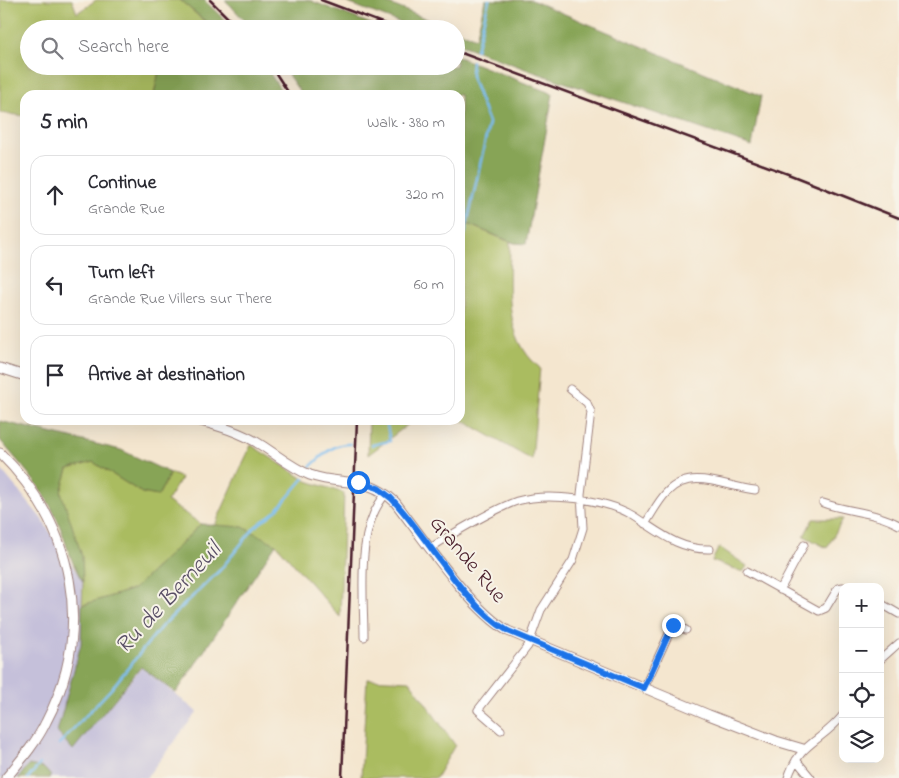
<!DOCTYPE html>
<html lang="en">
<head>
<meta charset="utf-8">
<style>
	:root { --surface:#fff; --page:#f7f7f7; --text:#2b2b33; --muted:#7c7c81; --line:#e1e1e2 }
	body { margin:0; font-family:"Indie Flower",sans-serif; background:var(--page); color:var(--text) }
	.controls { position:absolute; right:15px; bottom:15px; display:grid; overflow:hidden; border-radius:10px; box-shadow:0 5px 20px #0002 }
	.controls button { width:45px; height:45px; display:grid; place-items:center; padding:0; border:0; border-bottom:1px solid var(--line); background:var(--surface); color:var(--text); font:25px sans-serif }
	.stop { position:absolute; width:15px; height:15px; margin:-11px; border:4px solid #1a73e8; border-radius:50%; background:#fff }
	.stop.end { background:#1a73e8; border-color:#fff; box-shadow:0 1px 5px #0008 }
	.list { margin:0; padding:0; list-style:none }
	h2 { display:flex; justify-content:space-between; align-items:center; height:65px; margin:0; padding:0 20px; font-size:21px }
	h2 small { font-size:16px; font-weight:400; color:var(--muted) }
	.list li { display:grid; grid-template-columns:32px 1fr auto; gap:15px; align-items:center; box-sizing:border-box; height:80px; margin:0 10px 10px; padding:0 10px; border:1px solid var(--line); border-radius:15px }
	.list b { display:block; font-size:19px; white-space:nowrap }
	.list p { margin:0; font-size:16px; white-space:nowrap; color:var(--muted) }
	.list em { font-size:16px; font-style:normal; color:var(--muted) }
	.icon { flex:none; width:28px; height:28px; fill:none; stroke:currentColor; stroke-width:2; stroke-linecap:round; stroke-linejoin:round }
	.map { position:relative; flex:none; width:899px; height:778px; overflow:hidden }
	.search { position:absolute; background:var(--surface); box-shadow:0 5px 20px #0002; left:20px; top:20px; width:445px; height:55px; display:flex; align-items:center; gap:12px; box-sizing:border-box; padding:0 18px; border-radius:28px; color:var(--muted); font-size:19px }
	.panel { position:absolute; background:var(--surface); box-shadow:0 5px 20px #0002; left:20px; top:90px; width:445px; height:335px; border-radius:15px }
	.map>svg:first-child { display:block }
	.industrial { fill:#c5c0da }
	.green { fill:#aabc60; stroke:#7a6e46 }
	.forest { fill:#87a456; stroke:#686240 }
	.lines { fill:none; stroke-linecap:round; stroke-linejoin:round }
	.stream { stroke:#7cbef1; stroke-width:2.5 }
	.minor-casing { stroke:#9f827d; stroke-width:9 }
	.tertiary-casing { stroke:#9f827d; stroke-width:11 }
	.minor { stroke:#fff; stroke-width:7 }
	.tertiary { stroke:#fff; stroke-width:9 }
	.rail { stroke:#4a1f2b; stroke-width:2.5 }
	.route { stroke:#1a73e8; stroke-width:6 }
	.labels { text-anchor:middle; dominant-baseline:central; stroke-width:4; stroke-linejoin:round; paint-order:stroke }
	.street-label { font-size:22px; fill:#4a1f2b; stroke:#f7f3e8 }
	.water-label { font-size:24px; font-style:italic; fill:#594f66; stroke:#f7f3e8 }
</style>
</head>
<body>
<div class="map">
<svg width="899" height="778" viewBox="0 0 899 778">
	<rect width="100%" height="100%" fill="#f7f3e8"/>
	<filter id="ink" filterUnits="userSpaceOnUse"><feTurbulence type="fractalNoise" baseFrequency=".02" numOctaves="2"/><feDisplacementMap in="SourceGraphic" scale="10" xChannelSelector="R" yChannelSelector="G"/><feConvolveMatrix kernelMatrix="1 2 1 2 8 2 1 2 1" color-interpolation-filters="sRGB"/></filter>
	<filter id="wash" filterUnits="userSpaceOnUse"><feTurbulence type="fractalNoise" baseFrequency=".0096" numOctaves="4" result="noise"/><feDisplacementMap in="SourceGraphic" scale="20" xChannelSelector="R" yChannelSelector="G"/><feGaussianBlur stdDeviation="1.12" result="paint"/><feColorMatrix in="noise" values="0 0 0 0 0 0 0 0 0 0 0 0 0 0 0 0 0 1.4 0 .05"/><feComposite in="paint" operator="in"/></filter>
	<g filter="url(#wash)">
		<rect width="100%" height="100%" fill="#f4e6cf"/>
		<path class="industrial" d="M0,468L41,518L83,582L81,644L57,732L73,750L142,667L197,712L146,778H0Z"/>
		<path class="green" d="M0,0H72L77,13L96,0H180L211,27L209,29H29V66H160L154,95H25V116L0,113V29L3,28Z
			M460,221L510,242C510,285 502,337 540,368L532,460L460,419Z
			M369,420H414L368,455Z
			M251,445L307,481L344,493L340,617L276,544L215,525Z
			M93,462L142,493L158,496L170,473L181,478L167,501L201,524L134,589L82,605L83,582L61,492L68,469Z
			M813,519H843L827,548L804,536Z
			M719,547L747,566L743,572L712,561Z
			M367,679L410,681L455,745L436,778H361Z"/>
		<path class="forest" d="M180,0H204L234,29H209L211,26Z
			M225,0H309L384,29H253Z
			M340,0H379L452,29H417Z
			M485,0H531L761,96L752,146L528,70L456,43V30L476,38Z
			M456,56L553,94L526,244L514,243L460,221V95H302L282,66H456Z
			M160,66H265L284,95H154Z
			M0,421L121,450L170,473L158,496L142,493L93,462L68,469L61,492L82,556L83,582C67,557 66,536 53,511C40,484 19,463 0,440Z
			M201,524L243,527L276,544L176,693L141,667L73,750L57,732L81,644L82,605L134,589Z
			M29,765L44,768L51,776L49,778H18Z"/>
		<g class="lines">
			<path class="stream" d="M476,50L489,0
				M460,236L465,234L489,123L471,76L472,61
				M372,445L390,441L386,420
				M310,467C323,455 333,443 351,444
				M59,744L111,689L161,627L220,570L255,527L277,510L304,478
				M28,778L40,764"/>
		</g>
	</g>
	<g filter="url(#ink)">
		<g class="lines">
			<defs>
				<path id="minor" d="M823,503C848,512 876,512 899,525
					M645,524C652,514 658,501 667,492C691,467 726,487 755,490
					M431,548C449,535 497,508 517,501C547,492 605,499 632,515C658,531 678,550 710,549
					M747,571L819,611L826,608L838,588L843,587
					M780,590L804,545
					M880,603L899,614
					M364,637C364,593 355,529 386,494
					M880,660L899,643
					M644,688L673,625L686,630
					M501,730L478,710L528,646L541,610L573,560L583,528L581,494L591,412L587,403L570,389
					M796,760L811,778
					M788,778C800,741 822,742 843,715"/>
				<path id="tertiary" d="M0,368L25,376
					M197,420C219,426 241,432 261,445C277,455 292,468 310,475C343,487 366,474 395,502C423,538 470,609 508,631L709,715L776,741L803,749
					M0,453C74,526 95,629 46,722C36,743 21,760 6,778"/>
			</defs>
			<use href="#minor" class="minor-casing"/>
			<use href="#tertiary" class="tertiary-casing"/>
			<use href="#minor" class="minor"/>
			<use href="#tertiary" class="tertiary"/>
			<path class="rail" d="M210,0L239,29
				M321,0L398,29
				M456,51L788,174L899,218
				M271,66L290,95
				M342,778L357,420"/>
		</g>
	</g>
	<g class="lines" filter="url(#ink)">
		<path class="route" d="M358,482L378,488L391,498C428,536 463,605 508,631L644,688L673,625"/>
	</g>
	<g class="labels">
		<g class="street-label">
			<text transform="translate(467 560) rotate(50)">Grande Rue</text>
		</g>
		<g class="water-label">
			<text transform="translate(169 599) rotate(-47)">Ru de Berneuil</text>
		</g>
	</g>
</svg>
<div class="controls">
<button>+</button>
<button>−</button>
<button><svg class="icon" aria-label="locate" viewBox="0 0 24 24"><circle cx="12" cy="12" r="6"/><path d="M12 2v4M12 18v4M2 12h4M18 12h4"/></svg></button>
<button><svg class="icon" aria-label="layers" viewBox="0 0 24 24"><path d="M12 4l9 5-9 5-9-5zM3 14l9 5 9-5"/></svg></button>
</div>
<div class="stop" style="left:358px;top:482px"></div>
<div class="stop end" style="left:673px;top:625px"></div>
<div class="search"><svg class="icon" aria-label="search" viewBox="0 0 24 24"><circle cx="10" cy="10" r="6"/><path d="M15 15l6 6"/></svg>Search here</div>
<section class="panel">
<h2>5 min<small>Walk · 380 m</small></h2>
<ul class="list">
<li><svg class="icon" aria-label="ahead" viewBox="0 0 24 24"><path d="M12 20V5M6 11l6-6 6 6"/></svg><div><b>Continue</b><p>Grande Rue</p></div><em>320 m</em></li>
<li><svg class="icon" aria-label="left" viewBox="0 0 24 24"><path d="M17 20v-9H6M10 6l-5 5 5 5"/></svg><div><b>Turn left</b><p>Grande Rue Villers sur There</p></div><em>60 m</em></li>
<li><svg class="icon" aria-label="arrive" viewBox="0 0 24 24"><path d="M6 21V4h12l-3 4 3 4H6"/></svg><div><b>Arrive at destination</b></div></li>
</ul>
</section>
</div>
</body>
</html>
